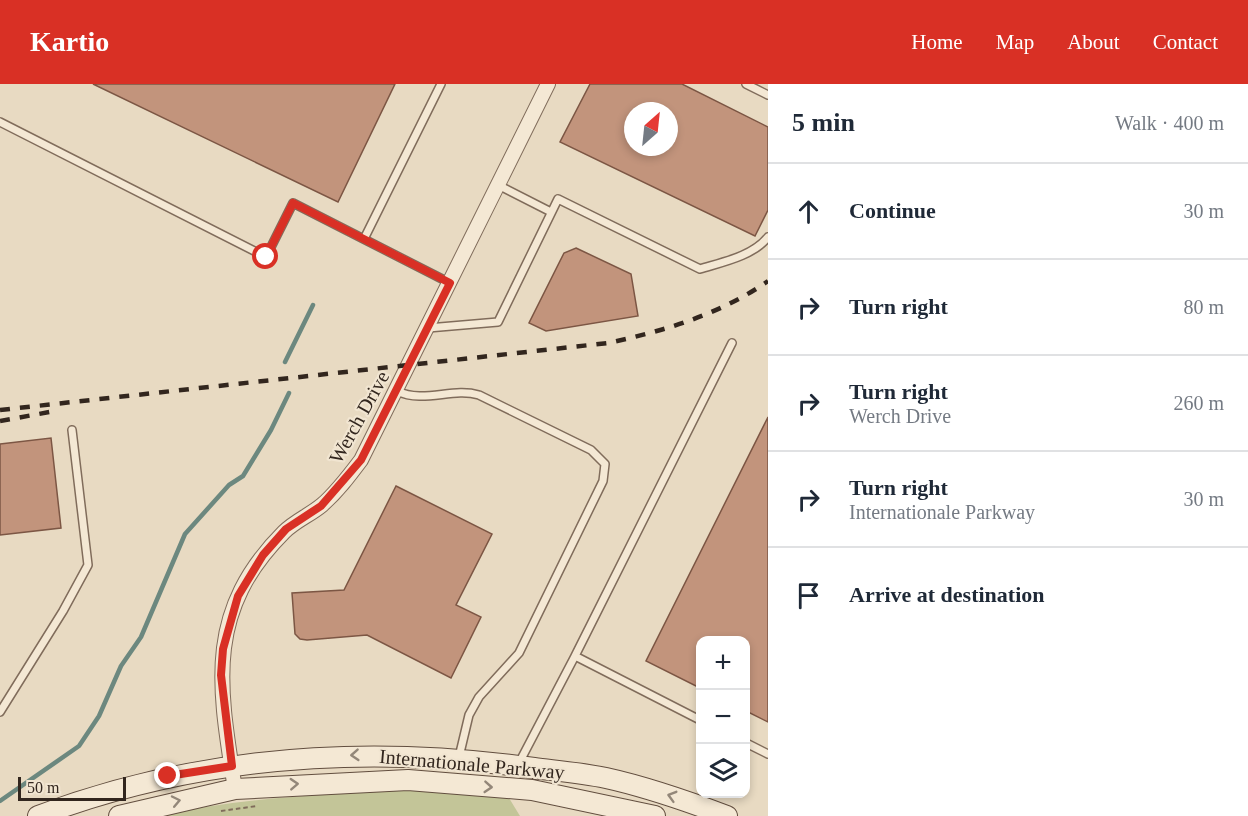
<!DOCTYPE html>
<html lang="en">
<head>
<meta charset="utf-8">
<style>
	:root { --surface:#fff; --page:#f6f6f7; --text:#1f2937; --muted:#747a83; --line:#e0e1e3; --accent:#d93025 }
	body { margin:0; font-family:"Times New Roman",serif; background:var(--page); color:var(--text) }
	.controls { position:absolute; right:18px; bottom:18px; display:grid; overflow:hidden; border-radius:12px; box-shadow:0 3px 9px #0003 }
	.controls button { width:54px; height:54px; display:grid; place-items:center; padding:0; border:0; border-bottom:2px solid var(--line); background:var(--surface); color:var(--text); font:30px sans-serif }
	.compass { position:absolute; left:624px; top:18px; width:54px; height:54px; border-radius:50%; background:var(--surface); box-shadow:0 3px 9px #0003; rotate:27deg }
	.scale { position:absolute; left:18px; bottom:15px; width:108px; box-sizing:border-box; padding-left:6px; border:3px solid #32261e; border-top:0; font-size:16px; line-height:21px; white-space:nowrap; color:#32261e; -webkit-text-stroke:4px #f1e5d1; paint-order:stroke }
	.stop { position:absolute; width:18px; height:18px; margin:-14px; border:4px solid #d93025; border-radius:50%; background:#fff }
	.stop.end { background:#d93025; border-color:#fff; box-shadow:0 2px 6px #0008 }
	.list { margin:0; padding:0; list-style:none }
	h2 { display:flex; justify-content:space-between; align-items:center; height:78px; margin:0; padding:0 24px; font-size:26px }
	h2 small { font-size:20px; font-weight:400; color:var(--muted) }
	.list li { display:grid; grid-template-columns:39px 1fr auto; gap:18px; align-items:center; box-sizing:border-box; height:96px; padding:0 24px; border-top:2px solid var(--line) }
	.list b { display:block; font-size:22px; white-space:nowrap }
	.list p { margin:0; font-size:20px; white-space:nowrap; color:var(--muted) }
	.list em { font-size:20px; font-style:normal; color:var(--muted) }
	.icon { flex:none; width:33px; height:33px; fill:none; stroke:currentColor; stroke-width:2; stroke-linecap:round; stroke-linejoin:round }
	.map { position:relative; flex:none; width:768px; height:732px; overflow:hidden }
	header { display:flex; align-items:center; gap:36px; box-sizing:border-box; height:84px; padding:0 30px; background:var(--accent); color:#fff }
	header strong { font-size:28px }
	nav { display:flex; gap:33px; margin-inline-start:auto; font-size:21px }
	main { display:flex }
	aside { flex:1; background:var(--surface) }
	.map>svg:first-child { display:block }
	.green { fill:#c3c598 }
	.lines { fill:none; stroke-linecap:round; stroke-linejoin:round }
	.stream { stroke:#6c887f; stroke-width:4.5 }
	.building { fill:#c2947c; stroke:#7c5644; stroke-width:1.5; fill-rule:evenodd }
	.lane-casing { stroke:#806c5b; stroke-width:10 }
	.street-casing { stroke:#806c5b; stroke-width:16 }
	.secondary-casing { stroke:#624e3f; stroke-width:22 }
	.path { stroke:#806c5b; stroke-width:2; stroke-dasharray:4.5 3; stroke-linecap:butt }
	.lane { stroke:#f4e8d4; stroke-width:7 }
	.street { stroke:#f4e8d4; stroke-width:14 }
	.secondary { stroke:#f4e8d4; stroke-width:20 }
	.rail { stroke:#32261e; stroke-width:4.5; stroke-dasharray:10 10; stroke-linecap:butt }
	.oneway { stroke:#938779 }
	.route { stroke:#d93025; stroke-width:8 }
	.labels { text-anchor:middle; dominant-baseline:central; stroke-width:4.5; stroke-linejoin:round; paint-order:stroke }
	.street-label { font-size:20px; fill:#32261e; stroke:#f1e5d1 }
</style>
</head>
<body>
<header>
<strong>Kartio</strong>
<nav><a>Home</a><a>Map</a><a>About</a><a>Contact</a></nav>
</header>
<main>
<div class="map">
<svg width="768" height="732" viewBox="0 0 768 732">
	<rect width="100%" height="100%" fill="#e8dac2"/>
	<path class="green" d="M404,706L509,714L520,732H161C241,713 322,711 404,706Z"/>
	<g class="lines">
		<path class="stream" d="M285,278L313,221
			M0,717L79,662L99,632L121,582L141,553L185,450L229,401L243,392L271,346L289,309"/>
	</g>
	<path class="building" d="M93,0H395L338,118Z
		M590,0H682L768,43V126L755,152L560,58ZM633,27H669V63H633Z
		M576,164L631,190L638,232L546,247L529,239L564,169Z
		M768,333V638L746,627V556H700V604L646,577Z
		M51,354L61,444L0,451V360Z
		M396,402L492,450L456,521L481,533L451,594L367,551L307,556L300,555L295,550L292,509L344,506Z"/>
	<g class="lines">
		<defs>
			<path id="lane" d="M746,0L768,11
				M0,38L266,173L293,119L450,199
				M498,101L551,128
				M364,155L441,0
				M428,244L498,238L558,115L700,185C723,178 753,172 768,153
				M397,307C424,320 452,303 479,311L591,366L605,380L603,397L519,569L479,613L469,631L459,673
				M0,628L63,527L88,481L72,346
				M700,636L575,572L732,259
				M746,659L768,670
				M519,679L575,572"/>
			<path id="street" d="M235,705C219,603 204,528 284,448C295,437 310,431 322,421C337,408 349,392 361,376L548,0"/>
			<path id="secondary" d="M38,732C198,672 365,660 534,684C558,687 582,689 606,694C647,703 687,717 727,732
				M119,732L235,705L408,696L532,706L655,732"/>
		</defs>
		<use href="#lane" class="lane-casing"/>
		<use href="#street" class="street-casing"/>
		<use href="#secondary" class="secondary-casing"/>
		<path class="path" d="M221,727L257,722"/>
		<use href="#lane" class="lane"/>
		<use href="#street" class="street"/>
		<use href="#secondary" class="secondary"/>
		<path class="rail" d="M0,326L608,259C664,247 721,230 768,197
			M0,337L55,327"/>
	</g>
	<defs><path id="oneway-chevron" d="M-2-3.5L2.5 0L-2 3.5" fill="none" stroke-width="1.6" stroke-linecap="round" stroke-linejoin="round" transform="scale(1.5)"/></defs>
	<g class="oneway">
		<use href="#oneway-chevron" transform="translate(355 671) rotate(176)"/>
		<use href="#oneway-chevron" transform="translate(294 700) rotate(-3)"/>
		<use href="#oneway-chevron" transform="translate(488 703) rotate(4)"/>
		<use href="#oneway-chevron" transform="translate(672 712) rotate(-164)"/>
		<use href="#oneway-chevron" transform="translate(176 717) rotate(-12)"/>
	</g>
	<g class="lines">
		<path class="route" d="M168,692L232,682L221,591L223,565L238,512L263,471L286,445L321,422L361,376L450,199L293,119L266,173"/>
	</g>
	<g class="labels">
		<g class="street-label">
			<text transform="translate(359 333) rotate(-61)">Werch Drive</text>
			<text transform="translate(472 680) rotate(5)">Internationale Parkway</text>
		</g>
	</g>
</svg>
<div class="controls">
<button>+</button>
<button>−</button>
<button><svg class="icon" aria-label="layers" viewBox="0 0 24 24"><path d="M12 4l9 5-9 5-9-5zM3 14l9 5 9-5"/></svg></button>
</div>
<svg class="compass" viewBox="-18 -18 36 36"><path d="M0-13l5 13h-10z" fill="#e53935"/><path d="M0 13l5-13h-10z" fill="#747a83"/></svg>
<div class="scale">50 m</div>
<div class="stop" style="left:266px;top:173px"></div>
<div class="stop end" style="left:168px;top:692px"></div>
</div>
<aside>
<h2>5 min<small>Walk · 400 m</small></h2>
<ul class="list">
<li><svg class="icon" aria-label="ahead" viewBox="0 0 24 24"><path d="M12 20V5M6 11l6-6 6 6"/></svg><div><b>Continue</b></div><em>30 m</em></li>
<li><svg class="icon" aria-label="right" viewBox="0 0 24 24"><path d="M7 20v-9h11M14 6l5 5-5 5"/></svg><div><b>Turn right</b></div><em>80 m</em></li>
<li><svg class="icon" aria-label="right" viewBox="0 0 24 24"><path d="M7 20v-9h11M14 6l5 5-5 5"/></svg><div><b>Turn right</b><p>Werch Drive</p></div><em>260 m</em></li>
<li><svg class="icon" aria-label="right" viewBox="0 0 24 24"><path d="M7 20v-9h11M14 6l5 5-5 5"/></svg><div><b>Turn right</b><p>Internationale Parkway</p></div><em>30 m</em></li>
<li><svg class="icon" aria-label="arrive" viewBox="0 0 24 24"><path d="M6 21V4h12l-3 4 3 4H6"/></svg><div><b>Arrive at destination</b></div></li>
</ul>
</aside>
</main>
</body>
</html>
